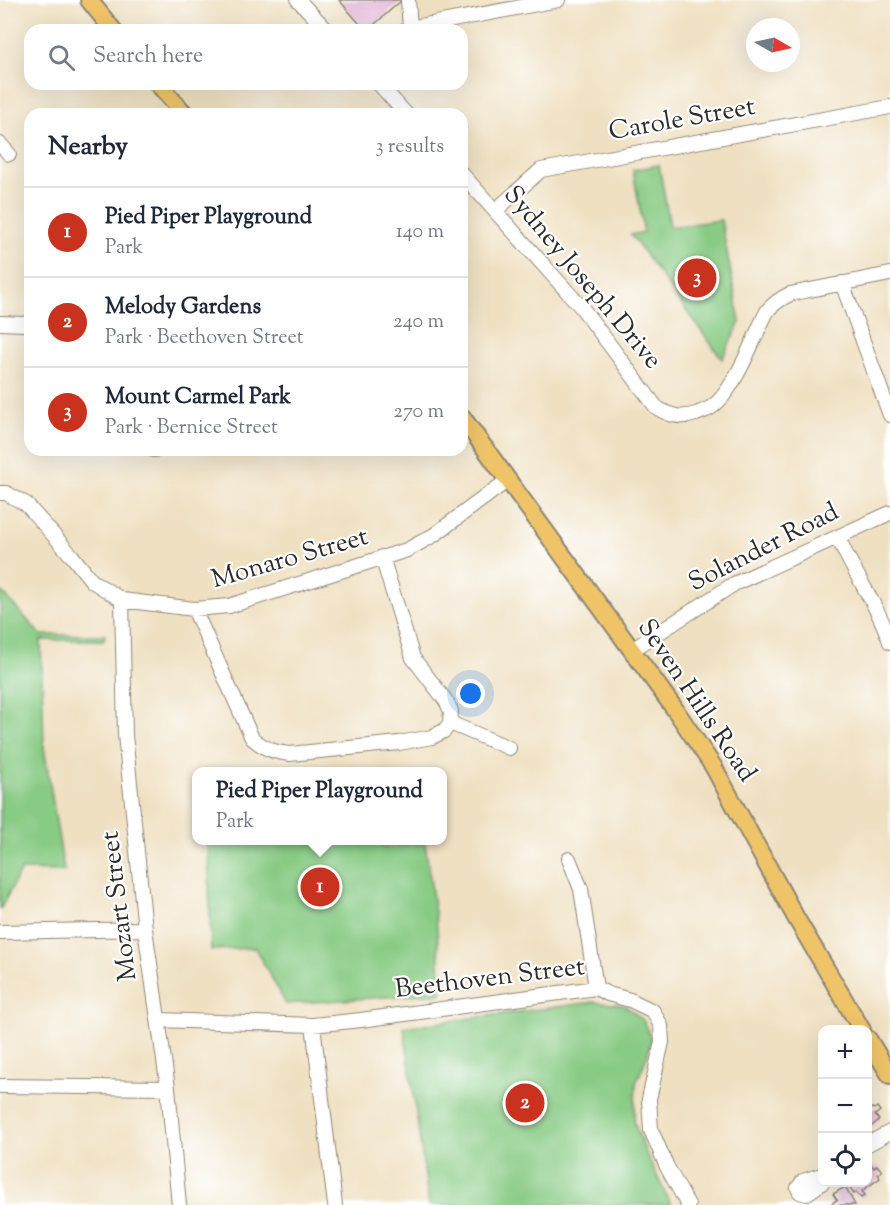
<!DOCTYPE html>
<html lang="en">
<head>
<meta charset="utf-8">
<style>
	:root { --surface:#fff; --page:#f6f6f7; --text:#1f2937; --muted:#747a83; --line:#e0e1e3; --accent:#c8321e }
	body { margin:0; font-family:"Sorts Mill Goudy",serif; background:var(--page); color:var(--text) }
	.controls { position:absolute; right:18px; bottom:18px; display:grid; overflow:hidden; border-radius:12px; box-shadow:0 6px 24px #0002 }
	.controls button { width:54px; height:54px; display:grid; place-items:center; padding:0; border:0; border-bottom:2px solid var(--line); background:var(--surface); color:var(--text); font:30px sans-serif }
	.compass { position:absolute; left:746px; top:18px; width:54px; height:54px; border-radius:50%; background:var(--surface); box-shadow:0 6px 24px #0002; rotate:99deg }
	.you { position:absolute; left:471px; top:694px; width:21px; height:21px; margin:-15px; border:4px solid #fff; border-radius:50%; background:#1a73e8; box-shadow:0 0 0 9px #1a73e833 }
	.badge { display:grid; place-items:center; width:39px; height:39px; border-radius:50%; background:var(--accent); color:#fff; font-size:20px; font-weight:700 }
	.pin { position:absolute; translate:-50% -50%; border:3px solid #fff; box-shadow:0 2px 6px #0006 }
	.popup { position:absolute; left:192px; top:767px; width:255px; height:78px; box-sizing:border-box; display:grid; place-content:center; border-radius:12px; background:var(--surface); filter:drop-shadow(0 2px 4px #0005); font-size:20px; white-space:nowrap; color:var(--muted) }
	.popup b { font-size:22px; color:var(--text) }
	.popup::after { content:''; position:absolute; left:50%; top:100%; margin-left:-12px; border:12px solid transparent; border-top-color:var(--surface) }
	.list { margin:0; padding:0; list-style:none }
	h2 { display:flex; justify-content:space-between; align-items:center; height:78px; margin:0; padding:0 24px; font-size:26px }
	h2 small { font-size:20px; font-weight:400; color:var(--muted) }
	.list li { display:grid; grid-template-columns:39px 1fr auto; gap:18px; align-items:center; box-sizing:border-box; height:90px; padding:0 24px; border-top:2px solid var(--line) }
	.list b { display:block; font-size:22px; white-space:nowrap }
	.list p { margin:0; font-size:20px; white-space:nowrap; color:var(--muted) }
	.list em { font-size:20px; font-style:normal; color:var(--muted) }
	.icon { flex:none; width:33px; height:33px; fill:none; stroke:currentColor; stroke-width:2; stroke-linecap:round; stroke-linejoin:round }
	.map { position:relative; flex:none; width:890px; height:1205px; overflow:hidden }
	.search { position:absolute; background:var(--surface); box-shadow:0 6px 24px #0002; left:24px; top:24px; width:444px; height:66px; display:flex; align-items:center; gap:15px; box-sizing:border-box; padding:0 21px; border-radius:18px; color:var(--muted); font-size:22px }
	.panel { position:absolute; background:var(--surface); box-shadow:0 6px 24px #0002; left:24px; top:108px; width:444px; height:348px; border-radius:18px }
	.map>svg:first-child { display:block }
	.green { fill:#88cb84; stroke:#5a7b58; stroke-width:1.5 }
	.building { fill:#dfafd4 }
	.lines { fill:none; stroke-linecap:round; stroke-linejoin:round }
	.minor-casing { stroke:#8d8676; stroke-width:16 }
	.major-casing { stroke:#8d8676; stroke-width:20 }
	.minor { stroke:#fff; stroke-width:14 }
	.major { stroke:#efc469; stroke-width:16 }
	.labels { text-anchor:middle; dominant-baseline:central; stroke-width:4.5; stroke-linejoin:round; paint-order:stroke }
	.street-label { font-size:26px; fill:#2b2b2b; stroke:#fff }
</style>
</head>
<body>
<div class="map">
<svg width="890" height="1205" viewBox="0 0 890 1205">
	<rect width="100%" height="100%" fill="#fff"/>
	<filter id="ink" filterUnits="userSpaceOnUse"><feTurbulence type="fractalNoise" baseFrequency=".0167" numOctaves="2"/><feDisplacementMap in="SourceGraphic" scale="12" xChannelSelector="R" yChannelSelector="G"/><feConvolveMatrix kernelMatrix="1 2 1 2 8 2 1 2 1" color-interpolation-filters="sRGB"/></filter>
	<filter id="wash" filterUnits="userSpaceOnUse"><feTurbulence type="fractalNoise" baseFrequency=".008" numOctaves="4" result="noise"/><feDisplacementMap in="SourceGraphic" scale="24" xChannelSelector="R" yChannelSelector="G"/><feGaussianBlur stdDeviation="1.35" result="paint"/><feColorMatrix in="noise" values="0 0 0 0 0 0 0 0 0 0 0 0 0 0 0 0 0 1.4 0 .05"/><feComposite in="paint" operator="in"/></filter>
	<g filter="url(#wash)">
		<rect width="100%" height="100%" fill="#efe0c1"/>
		<path class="green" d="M659,165L670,227L721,220L740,322L722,359L631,235L644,232L633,170Z
			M0,590L41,635H105L104,640H41L44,747L64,871L21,870L0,910Z
			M381,840L383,847L425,843L437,927L441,993L286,1004L255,948L211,950L208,841Z
			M594,1002L624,1005L643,1020L651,1038L648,1054L636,1083L634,1122L646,1153L671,1205H429L404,1027Z"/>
		<g id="blocks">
			<path class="building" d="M339,0H402L368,30H365Z
				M877,1107L880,1111L875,1115L879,1120L868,1129V1111L872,1108L874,1109Z
				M871,1164L874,1168L877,1165L882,1171L878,1174L880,1178L862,1191L865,1195L861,1198L856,1192L854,1194L848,1186L852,1182H868V1166Z
				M845,1187L855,1205H829L837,1200L833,1194Z"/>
		</g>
	</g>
	<g filter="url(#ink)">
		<use href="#blocks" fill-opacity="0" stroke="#8d8676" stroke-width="1.5"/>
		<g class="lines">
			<defs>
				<path id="minor" d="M298,0L327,30
					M408,0L410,28
					M406,30L410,28L558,0
					M379,84L406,114
					M0,144L9,154
					M462,174L582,308L656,407C669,416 681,419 696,414C701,412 708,410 713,406C730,394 747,355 756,335C760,327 763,318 768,310C774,303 782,298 790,294L890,274
					M496,210L541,170L890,107
					M842,283L890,415
					M0,323L24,324L30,322
					M153,450H154
					M0,493H6L26,504L72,556L92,581L122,600L194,609L229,606L407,550L434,535L508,480
					M838,537C853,573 878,605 890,642
					M122,600L125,735L145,929L168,1088L179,1205
					M194,609L252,738C265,749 273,752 290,754L399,743L432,737L444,731L450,723L451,711L446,701L413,658L382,557
					M632,650L734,584L890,513
					M450,723L509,748
					M569,859L581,889L596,988
					M0,932L145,929
					M158,1020L313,1025L361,1020L596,988L608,994L630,1000L653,1011L661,1026L662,1042L649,1099L651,1130L667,1167L688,1205
					M313,1025L335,1205
					M0,1086L168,1088
					M868,1144L890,1132
					M822,1178L818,1176L803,1181L798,1188L800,1192L806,1194L823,1182"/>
				<path id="major" d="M89,0L113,30
					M158,84L185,114
					M462,417L674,708L713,766L796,918L862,1030
					M868,1039L890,1075"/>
			</defs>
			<use href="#minor" class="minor-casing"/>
			<use href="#major" class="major-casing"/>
			<use href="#minor" class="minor"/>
			<use href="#major" class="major"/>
		</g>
	</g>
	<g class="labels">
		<g class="street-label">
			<text transform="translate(682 120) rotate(-10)">Carole Street</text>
			<text transform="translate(582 278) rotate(50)">Sydney Joseph Drive</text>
			<text transform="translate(764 548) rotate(-27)">Solander Road</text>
			<text transform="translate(290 559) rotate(-16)">Monaro Street</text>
			<text transform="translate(696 701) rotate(56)">Seven Hills Road</text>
			<text transform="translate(120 906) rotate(-97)">Mozart Street</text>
			<text transform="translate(490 979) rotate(-7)">Beethoven Street</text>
		</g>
	</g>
</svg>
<div class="controls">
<button>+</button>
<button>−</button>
<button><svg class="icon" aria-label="locate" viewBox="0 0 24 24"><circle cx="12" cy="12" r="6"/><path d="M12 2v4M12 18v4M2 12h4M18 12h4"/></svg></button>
</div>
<svg class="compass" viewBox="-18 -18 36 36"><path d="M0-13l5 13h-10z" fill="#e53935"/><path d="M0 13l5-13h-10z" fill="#747a83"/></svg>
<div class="you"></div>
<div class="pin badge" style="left:320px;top:887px">1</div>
<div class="popup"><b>Pied Piper Playground</b>Park</div>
<div class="pin badge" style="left:525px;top:1103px">2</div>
<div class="pin badge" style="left:697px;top:278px">3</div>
<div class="search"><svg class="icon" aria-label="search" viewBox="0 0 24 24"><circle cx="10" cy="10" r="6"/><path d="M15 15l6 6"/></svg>Search here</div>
<section class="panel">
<h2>Nearby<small>3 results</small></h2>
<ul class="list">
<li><span class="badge">1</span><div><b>Pied Piper Playground</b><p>Park</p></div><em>140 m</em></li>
<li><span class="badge">2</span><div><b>Melody Gardens</b><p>Park · Beethoven Street</p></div><em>240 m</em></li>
<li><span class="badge">3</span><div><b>Mount Carmel Park</b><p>Park · Bernice Street</p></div><em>270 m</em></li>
</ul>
</section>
</div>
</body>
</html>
